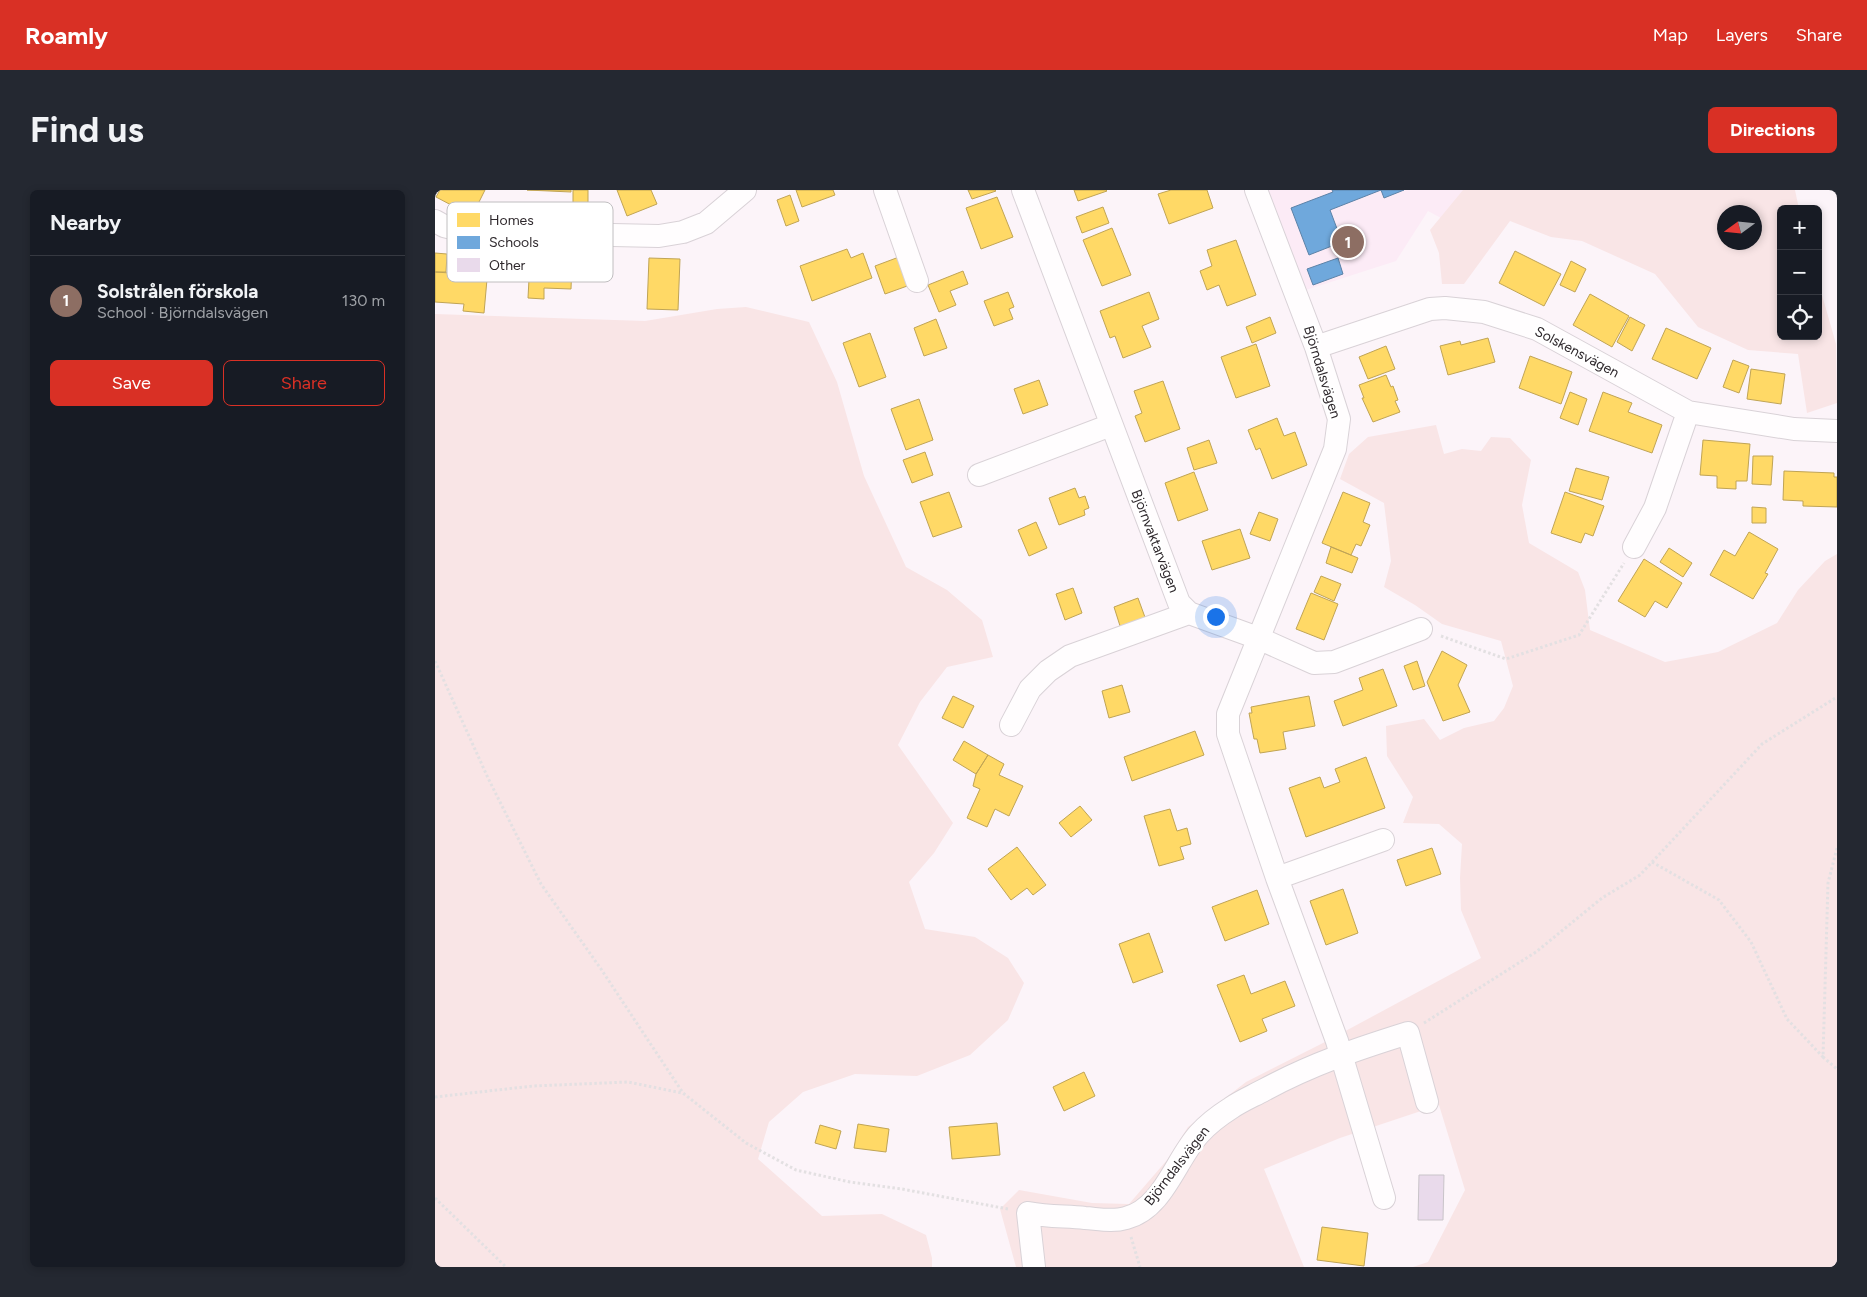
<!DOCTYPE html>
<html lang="en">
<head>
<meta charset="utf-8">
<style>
	:root { --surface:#171b24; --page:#242831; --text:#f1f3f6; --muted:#9ea1a6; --line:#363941; --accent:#d93025 }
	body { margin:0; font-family:Figtree,sans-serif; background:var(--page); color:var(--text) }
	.controls { position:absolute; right:15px; top:15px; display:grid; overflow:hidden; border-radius:8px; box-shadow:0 2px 8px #0003 }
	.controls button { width:45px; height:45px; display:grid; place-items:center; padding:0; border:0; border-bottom:1px solid var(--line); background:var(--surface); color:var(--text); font:25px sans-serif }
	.compass { position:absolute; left:1282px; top:15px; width:45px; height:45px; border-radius:50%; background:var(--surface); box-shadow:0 2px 8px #0003; rotate:255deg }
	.you { position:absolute; left:780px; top:426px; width:18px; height:18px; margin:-12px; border:4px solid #fff; border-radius:50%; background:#1a73e8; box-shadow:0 0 0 8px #1a73e833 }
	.badge { display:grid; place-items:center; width:32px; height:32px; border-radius:50%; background:var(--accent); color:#fff; font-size:16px; font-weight:700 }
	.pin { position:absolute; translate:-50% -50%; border:2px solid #fff; box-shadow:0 1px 5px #0006 }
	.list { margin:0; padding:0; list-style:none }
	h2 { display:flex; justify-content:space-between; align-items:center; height:65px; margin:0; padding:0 20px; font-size:21px }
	h2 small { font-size:16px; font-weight:400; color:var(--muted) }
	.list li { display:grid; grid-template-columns:32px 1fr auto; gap:15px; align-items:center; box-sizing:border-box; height:90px; padding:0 20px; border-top:1px solid var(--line) }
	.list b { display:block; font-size:19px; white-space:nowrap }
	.list p { margin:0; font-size:16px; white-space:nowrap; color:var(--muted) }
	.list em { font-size:16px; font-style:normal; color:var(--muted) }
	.actions { display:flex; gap:10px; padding:15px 20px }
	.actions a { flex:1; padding:11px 0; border:1px solid var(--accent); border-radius:8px; text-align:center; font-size:18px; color:var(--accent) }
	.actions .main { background:var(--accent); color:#fff }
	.icon { flex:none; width:28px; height:28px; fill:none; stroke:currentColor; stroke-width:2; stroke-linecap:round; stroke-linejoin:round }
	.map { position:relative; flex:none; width:1402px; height:1077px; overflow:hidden; border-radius:8px }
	header { display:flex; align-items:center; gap:30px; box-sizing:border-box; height:70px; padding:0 25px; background:var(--accent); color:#fff }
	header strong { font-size:24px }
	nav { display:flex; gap:28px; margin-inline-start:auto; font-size:18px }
	.intro { display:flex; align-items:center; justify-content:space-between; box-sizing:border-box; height:120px; padding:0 30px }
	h1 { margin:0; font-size:35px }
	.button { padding:12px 22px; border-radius:8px; background:var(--accent); color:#fff; font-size:18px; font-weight:700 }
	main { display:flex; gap:30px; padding:0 30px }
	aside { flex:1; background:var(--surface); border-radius:8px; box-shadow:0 2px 8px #0003 }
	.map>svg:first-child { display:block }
	.built { fill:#fcebf6 }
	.green { fill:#f9e5e6; fill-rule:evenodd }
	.homes { fill:#ffd966; stroke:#c0a455 }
	.schools { fill:#6fa8dc; stroke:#5c82a7 }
	.building { fill:#e9daeb; stroke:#c9c4c9 }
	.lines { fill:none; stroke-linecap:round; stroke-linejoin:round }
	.minor-casing { stroke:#d9d2d7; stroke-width:24 }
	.path { stroke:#e3e0e2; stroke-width:3; stroke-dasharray:2.5 2.5; stroke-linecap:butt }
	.minor { stroke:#fffdfe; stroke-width:22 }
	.labels { text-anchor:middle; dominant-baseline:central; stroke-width:5; stroke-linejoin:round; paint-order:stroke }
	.street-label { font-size:14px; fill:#2e282c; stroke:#fff }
	.key { fill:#fff; stroke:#c0bec0; stroke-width:1 }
	.key-label { font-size:14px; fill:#2e282c }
</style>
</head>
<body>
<header>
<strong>Roamly</strong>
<nav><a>Map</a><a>Layers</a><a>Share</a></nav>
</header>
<div class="intro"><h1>Find us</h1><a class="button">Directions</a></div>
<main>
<aside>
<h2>Nearby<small></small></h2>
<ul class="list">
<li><span class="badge" style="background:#8d6e63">1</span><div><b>Solstrålen förskola</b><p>School · Björndalsvägen</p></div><em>130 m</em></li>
</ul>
<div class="actions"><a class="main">Save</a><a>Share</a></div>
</aside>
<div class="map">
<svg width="1402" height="1077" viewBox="0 0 1402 1077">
	<rect width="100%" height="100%" fill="#fcf4f9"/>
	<path class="built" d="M833,0H1036L1015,33L993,21L961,71L871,100Z"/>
	<path class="green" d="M1028,0H1360L1364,19H1346V146H1383V91L1401,154L1402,213L1372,223L1363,164L1313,160L1263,137L1220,84L1147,51L1116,47L1075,31L1029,94H1007L1004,63L995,40ZM1320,22V52H1290V22Z
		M311,117L374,132L402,192L429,286L471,377L512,400L547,430L558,467L512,477L485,512L463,555L518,633L499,663L474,692L490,739L540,747L573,768L589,793L573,830L535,865L482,886L420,884L368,902L334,932L323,969L387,1026L447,1024L491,1045L497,1068V1077H0V124L210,131L282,119Z
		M1001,235L1009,264L1027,259L1046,261L1056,247L1075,248L1096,270L1087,315L1094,353L1143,382L1150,400L1155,440L1230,472L1283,462L1342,433L1363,400L1390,371L1402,364V1077H978L993,1072L1030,1000L1004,915L905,948L829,979L869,1077H581L565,1019L584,1000L657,1013L694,1014L732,970L753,937L811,892L890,852L1046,768L1026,720L1025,688L1027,654L1004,634L968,633L978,607L952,566L951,536L989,529L1005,550L1029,538L1059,531L1069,518L1078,496L1066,451L1007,434L980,415L949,397L956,371L949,313L905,289L914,264L933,247Z"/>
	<path class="homes" d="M5,0H50L37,26L1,7Z
		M92,0H136V2Z
		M138,0H153V20H138Z
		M182,0H216L222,14L192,26Z
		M361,0H398L400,5L367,17Z
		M533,0H560L561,1L537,9Z
		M639,0H671L672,1L643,11Z
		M736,0H772L778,18L734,34L723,4Z
		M355,5L364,31L351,36L342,10Z
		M562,7L578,47L546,59L531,18Z
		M668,17L674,33L647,43L641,27Z
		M677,38L696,85L667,96L648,50Z
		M801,50L821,105L792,116L784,95L772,100L765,81L777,76L772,60Z
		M412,59L416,68L428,63L437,88L377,111L365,76Z
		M1080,61L1126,84L1109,116L1064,93Z
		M0,63L12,64L11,82H0Z
		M464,67L475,95L450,104L440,76Z
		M214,68L245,69L243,120L212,119Z
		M95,70L137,72L136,99L109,98V109L93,108Z
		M1136,71L1151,79L1140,102L1125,95Z
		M31,76L53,78L49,123L28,121L29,114L0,112V82L31,84Z
		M528,81L533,94L515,101L521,115L504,122L493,95Z
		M573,102L579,117L574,119L578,129L559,136L549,111Z
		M714,102L724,129L707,136L716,157L688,168L680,146L675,148L665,121Z
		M1155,104L1194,126L1177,157L1138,135Z
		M835,127L841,143L817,153L811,137Z
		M1195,127L1210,135L1197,161L1182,152Z
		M501,129L512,158L489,166L479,138Z
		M1231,138L1276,158L1262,189L1217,169Z
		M435,143L451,187L424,197L408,153Z
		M1053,148L1060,172L1013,185L1005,156L1025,151L1026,155Z
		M821,154L835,196L801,208L786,167Z
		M951,156L960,179L933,189L924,167Z
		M1095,166L1137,182L1126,214L1084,198Z
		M1298,170L1314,176L1304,203L1288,197Z
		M1316,179L1350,184L1346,214L1312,209Z
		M951,185L956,197L958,196L963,210L960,211L965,222L938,232L927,208H929L924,195Z
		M604,190L613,215L588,224L579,199Z
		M728,191L745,239L710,252L700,226L707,223L699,201Z
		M1135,202L1152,209L1143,235L1125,228Z
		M1168,202L1197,213L1193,222L1227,235L1217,263L1154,241Z
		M484,209L498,250L471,260L456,219Z
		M842,228L849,246L860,242L872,275L837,289L825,258L821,260L813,240Z
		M774,250L782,273L759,280L752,258Z
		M1268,250L1315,254L1312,291H1301V299L1282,298V286L1265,285Z
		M490,262L498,285L477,293L468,270Z
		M1318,266H1338L1336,295L1317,294Z
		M1141,278L1174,287L1167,310L1134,301Z
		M1349,281L1399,283V287H1402V317L1368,316V311L1348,310Z
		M759,282L773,320L743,331L730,293Z
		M640,298L644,308L650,306L654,318L649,320L650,325L624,335L614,308Z
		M514,302L527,337L498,347L485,312Z
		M908,302L935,313L928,332L935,335L926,356L921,354L916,365L887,353Z
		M1130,302L1169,316L1158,346L1150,343L1146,353L1116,343Z
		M1317,317L1331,318V333H1317Z
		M824,322L843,329L835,351L815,344Z
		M601,332L612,358L594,366L583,340Z
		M805,339L815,368L777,380L767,351Z
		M1314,342L1343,359L1330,383L1333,384L1318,409L1275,385L1289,360L1300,366Z
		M896,357L923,368L917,383L891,373Z
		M1234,358L1257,373L1248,387L1225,372Z
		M1209,369L1247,393L1232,418L1220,411L1210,427L1183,411Z
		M886,386L906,394L899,411L879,402Z
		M638,398L647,423L630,430L621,404Z
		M876,403L903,414L889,450L861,439Z
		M703,408L711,430L686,439L679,417Z
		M1007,461L1032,475L1023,495L1035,522L1008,531L992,492Z
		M982,471L990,496L978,500L969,476Z
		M948,479L962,516L908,536L899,511L928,500L924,488Z
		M687,495L695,522L674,528L667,501Z
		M518,506L539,516L528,538L507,528Z
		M874,506L880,536L848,542L851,559L825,563L822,549H819L814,523H817L816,517Z
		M760,541L769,565L697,591L689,567Z
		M529,551L553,565L541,584L518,570Z
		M553,565L569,574L564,585L588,596L574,626L560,619L552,637L532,628L545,599L538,596L541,584Z
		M931,567L950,618L871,647L854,598L885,587L889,598L905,592L900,579Z
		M645,616L657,630L636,647L624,633Z
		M735,619L742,641L752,638L756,654L745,657L749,669L724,676L709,626Z
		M582,657L611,695L598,705L592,698L576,710L553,679Z
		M997,658L1006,684L971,696L962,670Z
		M908,699L923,743L891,755L875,711Z
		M822,700L834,734L790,751L777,717Z
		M714,743L728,782L698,793L684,754Z
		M809,785L816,804L850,791L860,816L827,829L832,841L805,852L782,795Z
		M649,882L660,906L629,921L618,897Z
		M562,933L565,965L517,969L514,937Z
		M423,934L454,939L451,962L419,958Z
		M385,935L406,941L401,959L380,953Z
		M887,1037L933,1043L929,1076L882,1070Z"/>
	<path class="schools" d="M897,0H969L949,8L946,0L895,20L907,52L874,65L856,18L898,2Z
		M903,68L908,84L878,95L872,79Z"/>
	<path class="building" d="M984,985H1009L1008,1030H983Z"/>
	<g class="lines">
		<defs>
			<path id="minor" d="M450,0L482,91
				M588,0L744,413L754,423L823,448L879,473L899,472L986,439
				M821,0L881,157L904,229L900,259L793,524V544L842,688L902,851L949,1008
				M0,31L9,36L33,42L224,46L248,42L271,33L310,0
				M881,157L995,119L1010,118L1049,122L1102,139L1253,222L1359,239L1402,241
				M544,285L676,235
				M1199,357L1220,318L1253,222
				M576,535L595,499L613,481L635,466L754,423
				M842,688L948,650
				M599,1077L593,1023C613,1027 631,1026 650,1028C664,1029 678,1032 691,1028C728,1019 741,969 764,944C773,934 785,925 796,918C806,911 818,906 829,900C877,874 922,859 973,843L992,912"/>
		</defs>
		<use href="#minor" class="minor-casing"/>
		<path class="path" d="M1006,446L1071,469L1144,445L1189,373
			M0,471L53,588L106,694L166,779L248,903L311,953L361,980L415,992L467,999L573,1019
			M1402,658L1393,693L1388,867L1402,879
			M1217,672L1284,710L1316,752L1352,829L1388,867
			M989,833L1101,762L1167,708L1205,685L1327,554L1402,507
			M0,907L98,896L193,892L247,903
			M0,1008L71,1077
			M696,1047L705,1077"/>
		<use href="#minor" class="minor"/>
	</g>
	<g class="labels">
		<g class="street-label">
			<text transform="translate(1142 162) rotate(28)">Solskensvägen</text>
			<text transform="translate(887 182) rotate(73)">Björndalsvägen</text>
			<text transform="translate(720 351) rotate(69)">Björnvaktarvägen</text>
			<text transform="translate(742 976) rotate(-52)">Björndalsvägen</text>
		</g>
	</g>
	<rect x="12" y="12" width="166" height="80" rx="8" class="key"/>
	<rect x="22" y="23" width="23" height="14" fill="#ffd966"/>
	<rect x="22" y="46" width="23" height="13" fill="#6fa8dc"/>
	<rect x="22" y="68" width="23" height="14" fill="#e9daeb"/>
	<g class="key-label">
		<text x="54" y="35">Homes</text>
		<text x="54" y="57">Schools</text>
		<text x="54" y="80">Other</text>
	</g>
</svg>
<div class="controls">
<button>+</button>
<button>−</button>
<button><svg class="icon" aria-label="locate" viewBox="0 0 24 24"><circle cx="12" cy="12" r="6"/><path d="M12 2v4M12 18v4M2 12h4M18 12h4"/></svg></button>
</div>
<svg class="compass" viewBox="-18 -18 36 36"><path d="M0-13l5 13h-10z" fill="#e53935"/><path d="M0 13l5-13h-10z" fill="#9ea1a6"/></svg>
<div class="you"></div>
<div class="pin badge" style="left:913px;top:52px;background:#8d6e63">1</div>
</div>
</main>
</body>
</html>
